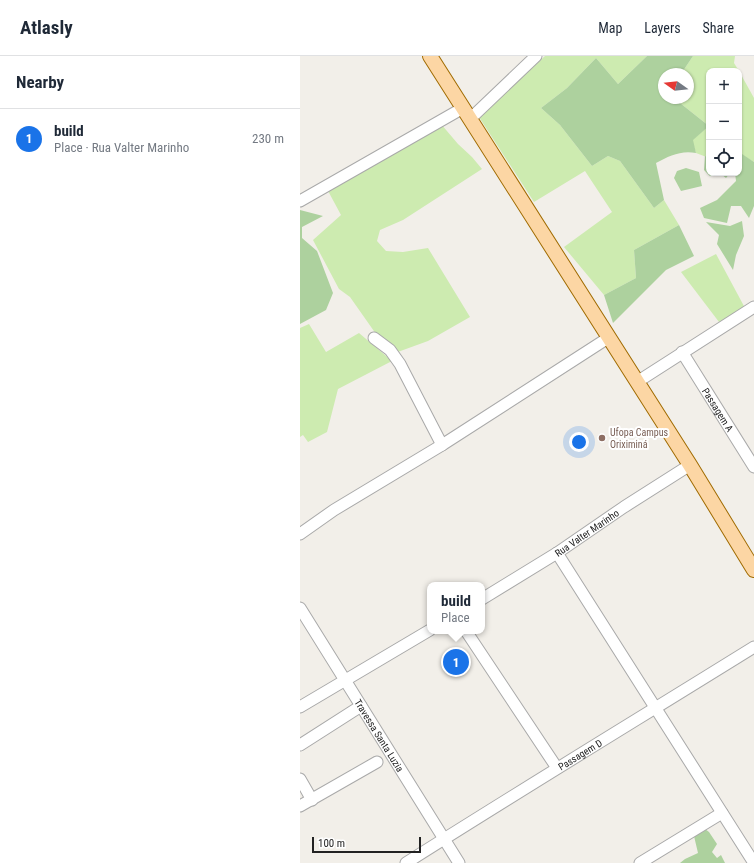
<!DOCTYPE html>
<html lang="en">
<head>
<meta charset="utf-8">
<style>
	:root { --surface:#fff; --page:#f2f2f3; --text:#1f2937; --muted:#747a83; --line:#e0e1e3; --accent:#1a73e8 }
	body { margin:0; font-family:"Roboto Condensed",sans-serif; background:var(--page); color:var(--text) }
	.controls { position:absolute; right:12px; top:12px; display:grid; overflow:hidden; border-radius:8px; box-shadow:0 1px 3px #0004 }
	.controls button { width:36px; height:36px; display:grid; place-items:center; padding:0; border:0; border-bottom:1px solid var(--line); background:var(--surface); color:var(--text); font:20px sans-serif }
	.compass { position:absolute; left:358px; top:12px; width:36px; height:36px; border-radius:50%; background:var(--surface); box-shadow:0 1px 3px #0004; rotate:285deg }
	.scale { position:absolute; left:12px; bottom:10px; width:109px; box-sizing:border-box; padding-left:4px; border:2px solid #222; border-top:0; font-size:11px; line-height:14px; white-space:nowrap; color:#222; -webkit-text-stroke:3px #fff; paint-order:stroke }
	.you { position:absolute; left:279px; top:386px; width:14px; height:14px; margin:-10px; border:3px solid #fff; border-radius:50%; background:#1a73e8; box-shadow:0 0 0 6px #1a73e833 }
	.badge { display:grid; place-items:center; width:26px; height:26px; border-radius:50%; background:var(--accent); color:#fff; font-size:13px; font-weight:700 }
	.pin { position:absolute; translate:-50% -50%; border:2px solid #fff; box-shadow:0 1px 4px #0006 }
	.popup { position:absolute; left:127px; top:526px; width:58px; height:52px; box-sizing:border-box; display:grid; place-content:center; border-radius:8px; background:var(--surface); filter:drop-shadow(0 1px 3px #0005); font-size:13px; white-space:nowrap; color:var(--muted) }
	.popup b { font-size:15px; color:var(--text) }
	.popup::after { content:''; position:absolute; left:50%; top:100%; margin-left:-8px; border:8px solid transparent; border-top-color:var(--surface) }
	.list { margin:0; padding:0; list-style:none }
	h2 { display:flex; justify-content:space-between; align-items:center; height:52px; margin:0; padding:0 16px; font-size:17px }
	h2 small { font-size:13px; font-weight:400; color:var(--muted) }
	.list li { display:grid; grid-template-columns:26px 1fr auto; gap:12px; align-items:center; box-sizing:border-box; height:60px; padding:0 16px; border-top:1px solid var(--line) }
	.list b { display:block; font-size:15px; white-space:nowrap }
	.list p { margin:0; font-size:13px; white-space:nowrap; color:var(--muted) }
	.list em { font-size:13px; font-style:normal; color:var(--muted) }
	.icon { flex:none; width:22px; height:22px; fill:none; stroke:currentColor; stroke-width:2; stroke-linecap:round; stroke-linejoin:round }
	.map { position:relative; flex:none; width:454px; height:807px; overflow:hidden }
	header { display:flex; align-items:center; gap:24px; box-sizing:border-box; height:56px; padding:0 20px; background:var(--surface); border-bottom:1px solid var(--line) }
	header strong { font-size:19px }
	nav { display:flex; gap:22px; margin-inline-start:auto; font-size:14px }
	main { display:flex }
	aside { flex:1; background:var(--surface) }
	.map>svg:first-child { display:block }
	.grass { fill:#cdebb0 }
	.forest { fill:#add19e }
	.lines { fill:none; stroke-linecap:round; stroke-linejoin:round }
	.minor-casing { stroke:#a9a9a9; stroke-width:13 }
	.major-casing { stroke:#a06b00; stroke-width:16 }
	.minor { stroke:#fff; stroke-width:11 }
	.major { stroke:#fcd6a4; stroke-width:14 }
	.education-dot { fill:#8d6e63; stroke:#fff; stroke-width:1.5 }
	.labels { text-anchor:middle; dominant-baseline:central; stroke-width:4; stroke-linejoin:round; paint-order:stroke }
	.street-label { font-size:10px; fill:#222; stroke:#fff }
	.education-label { font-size:10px; fill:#785e54; stroke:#fff; text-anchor:start }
</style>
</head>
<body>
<header>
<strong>Atlasly</strong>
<nav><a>Map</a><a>Layers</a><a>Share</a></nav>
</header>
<main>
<aside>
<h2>Nearby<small></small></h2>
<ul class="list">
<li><span class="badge">1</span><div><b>build</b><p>Place · Rua Valter Marinho</p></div><em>230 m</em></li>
</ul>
</aside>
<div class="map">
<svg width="454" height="807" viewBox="0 0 454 807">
	<rect width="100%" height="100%" fill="#f2efe9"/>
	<path class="grass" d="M245,0H347L318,28L296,2L267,32L241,52L260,69L292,110L308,100L320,105L354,152L364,144L379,169L334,194L336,222L304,239L264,191L312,156L285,115L234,146L179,61Z
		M393,0H435L434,7L439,15H409V102L396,97L392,84L409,70L380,47V42H388V18H381Z
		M439,15L454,42V106L442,99H439Z
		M141,68L158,88L172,101L182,113L103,164L80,174L77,185L86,195L103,196L128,192L170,261L128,285L95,297L76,278L50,241L39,233L13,184L41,159L27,133Z
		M416,198L445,252L419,266L381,216Z
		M9,268L26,296L59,277L92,305L38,333L27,376L8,386L3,379L0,381V272Z"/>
	<path class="forest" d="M347,0H393L381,18H364V42H380V47L409,70L393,84L396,97C381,94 369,100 356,107L364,144L354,152L320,105L308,100L292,110L260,69L241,52L267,32L296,2L318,28Z
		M442,98L454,106V150L449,162L441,150H431L427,167L404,162L400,152L417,144L436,125L435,117H439V99Z
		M405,100L409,102V117H430L426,122L421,118L410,120L404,114Z
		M386,112L399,116L402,130L381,135L374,122L377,115Z
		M0,154L23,160L2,171V182L17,195L33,237L26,254L0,268Z
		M442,165L444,180L436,199L433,214L417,188L419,179L406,166L430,170Z
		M379,169L394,200L366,214L313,267L304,239L336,222L334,194Z
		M405,773L409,776L417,788L412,796L417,802L421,799L425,807H380L385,803L398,797L394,780Z"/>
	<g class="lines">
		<defs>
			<g id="minor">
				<path d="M170,63L236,0"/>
				<path d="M0,145L163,52"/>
				<path d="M74,282L90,294L100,308L142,389"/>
				<path id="s1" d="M382,296L454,411"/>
				<path d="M337,326L454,251"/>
				<path d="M0,478L34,454L142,389L308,282"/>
				<path d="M257,497L454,807"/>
				<path id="s2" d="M182,543L257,497L324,451L390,409"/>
				<path id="s3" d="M0,552L159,807"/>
				<path d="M166,575L257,712"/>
				<path d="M0,651L130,574"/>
				<path d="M0,689L61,650"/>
				<path d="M0,723L12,744"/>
				<path d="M0,750L77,706"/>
				<path id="s4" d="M106,807C221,734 338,663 454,591"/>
				<path d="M340,807L422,757"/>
			</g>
			<path id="major" d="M130,0L390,409L454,514"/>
		</defs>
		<use href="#minor" class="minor-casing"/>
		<use href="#major" class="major-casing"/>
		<use href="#minor" class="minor"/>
		<use href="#major" class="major"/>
	</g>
	<circle class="education-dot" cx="302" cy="382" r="4"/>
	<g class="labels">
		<g class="street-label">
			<text stroke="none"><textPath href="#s1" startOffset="68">Passagem A</textPath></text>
			<text stroke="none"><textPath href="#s2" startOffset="124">Rua Valter Marinho</textPath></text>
			<text stroke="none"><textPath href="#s3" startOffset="150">Travessa Santa Luzia</textPath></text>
			<text stroke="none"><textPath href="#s4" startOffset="205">Passagem D</textPath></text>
		</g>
		<g class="education-label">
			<text x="310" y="376">Ufopa Campus<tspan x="310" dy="12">Oriximiná</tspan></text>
		</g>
	</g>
</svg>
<div class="controls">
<button>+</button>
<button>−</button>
<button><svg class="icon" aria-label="locate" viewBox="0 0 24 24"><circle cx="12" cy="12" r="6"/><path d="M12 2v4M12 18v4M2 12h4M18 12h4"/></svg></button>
</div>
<svg class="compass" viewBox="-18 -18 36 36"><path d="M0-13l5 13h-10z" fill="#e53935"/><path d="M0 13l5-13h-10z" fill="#747a83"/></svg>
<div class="scale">100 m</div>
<div class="you"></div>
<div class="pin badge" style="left:156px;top:606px">1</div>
<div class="popup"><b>build</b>Place</div>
</div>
</main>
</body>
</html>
